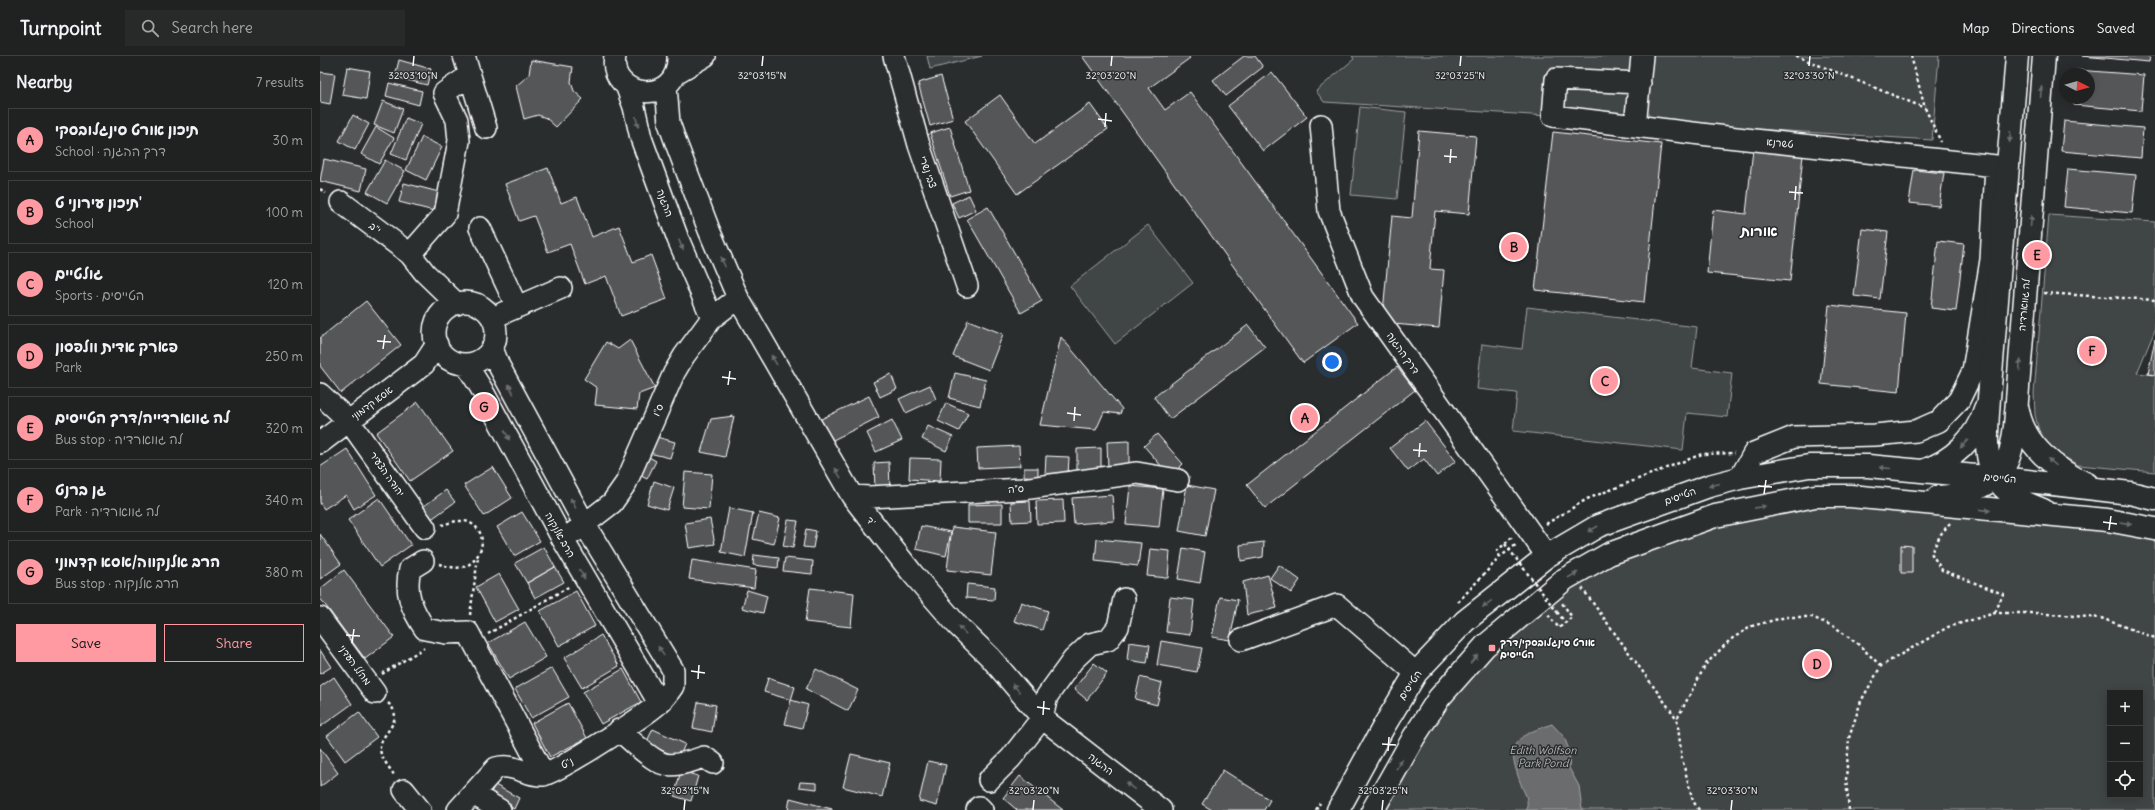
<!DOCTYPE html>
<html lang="en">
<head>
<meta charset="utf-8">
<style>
	:root { --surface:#202222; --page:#282a2a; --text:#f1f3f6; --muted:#a2a4a5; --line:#3d3f40; --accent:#ff9aa2 }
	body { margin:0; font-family:Delius,"Playpen Sans Hebrew",sans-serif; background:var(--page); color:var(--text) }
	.controls { position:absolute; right:12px; bottom:12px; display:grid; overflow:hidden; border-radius:0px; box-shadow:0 2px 10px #0003 }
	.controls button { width:36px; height:36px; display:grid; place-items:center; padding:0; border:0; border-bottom:1px solid var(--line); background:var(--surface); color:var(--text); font:20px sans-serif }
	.compass { position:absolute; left:1739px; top:12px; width:36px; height:36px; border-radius:50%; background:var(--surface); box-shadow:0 2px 10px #0003; rotate:96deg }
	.you { position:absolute; left:1012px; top:306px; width:14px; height:14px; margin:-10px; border:3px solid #fff; border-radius:50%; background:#1a73e8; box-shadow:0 0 0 6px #1a73e833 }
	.badge { display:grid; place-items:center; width:26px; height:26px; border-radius:50%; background:var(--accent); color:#111; font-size:13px; font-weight:700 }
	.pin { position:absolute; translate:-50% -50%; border:2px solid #fff; box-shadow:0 1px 4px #0006 }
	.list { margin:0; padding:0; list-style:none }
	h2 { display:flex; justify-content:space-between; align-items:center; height:52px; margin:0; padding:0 16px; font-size:17px }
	h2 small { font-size:13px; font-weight:400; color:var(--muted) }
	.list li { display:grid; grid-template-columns:26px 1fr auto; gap:12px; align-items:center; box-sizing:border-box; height:64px; margin:0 8px 8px; padding:0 8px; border:1px solid var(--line); border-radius:0px }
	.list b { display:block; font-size:15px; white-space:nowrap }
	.list p { margin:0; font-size:13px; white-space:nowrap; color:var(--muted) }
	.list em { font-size:13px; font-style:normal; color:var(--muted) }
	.actions { display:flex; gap:8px; padding:12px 16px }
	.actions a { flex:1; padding:9px 0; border:1px solid var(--accent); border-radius:0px; text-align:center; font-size:14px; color:var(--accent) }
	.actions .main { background:var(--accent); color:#111 }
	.icon { flex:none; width:22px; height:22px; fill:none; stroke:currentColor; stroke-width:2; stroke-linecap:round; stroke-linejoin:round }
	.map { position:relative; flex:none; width:1835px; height:754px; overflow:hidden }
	header { display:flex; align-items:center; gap:24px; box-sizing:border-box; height:56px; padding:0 20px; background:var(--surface); border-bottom:1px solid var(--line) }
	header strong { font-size:19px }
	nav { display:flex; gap:22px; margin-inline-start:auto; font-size:14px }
	.search { width:280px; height:36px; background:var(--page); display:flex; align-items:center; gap:10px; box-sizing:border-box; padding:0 14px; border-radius:0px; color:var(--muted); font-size:15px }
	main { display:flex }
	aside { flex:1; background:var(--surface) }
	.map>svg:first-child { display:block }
	.green { fill:#414445; stroke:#a0a2a2; fill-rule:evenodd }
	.water { fill:#6a6c6d; stroke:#a6a7a7 }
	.building { fill:#555758; stroke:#fff }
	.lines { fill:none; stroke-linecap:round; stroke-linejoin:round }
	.minor-casing { stroke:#fff; stroke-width:24 }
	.major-casing { stroke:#fff; stroke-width:25 }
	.path { stroke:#fff; stroke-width:2.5; stroke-dasharray:3 3; stroke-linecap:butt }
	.minor { stroke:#2a2d2e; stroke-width:21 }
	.major { stroke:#2a2d2e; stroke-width:22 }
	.path-bridge { stroke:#fff; stroke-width:2.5; stroke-dasharray:3 3; stroke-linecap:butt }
	.oneway { fill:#6a6c6d }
	.ticks { fill:none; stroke:#fff; stroke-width:1.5 }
	.poi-dot { fill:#ff9aa2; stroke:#2a2d2e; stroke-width:1.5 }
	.labels { text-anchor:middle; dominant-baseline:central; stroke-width:3; stroke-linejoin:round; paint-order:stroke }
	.street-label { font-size:10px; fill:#fff; stroke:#2a2d2e }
	.poi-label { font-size:10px; font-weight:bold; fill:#fff; stroke:#2a2d2e; text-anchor:start }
	.water-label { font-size:11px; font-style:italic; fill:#b4b6b6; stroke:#2a2d2e }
	.district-label { font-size:14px; font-weight:bold; fill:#fff; stroke:#2a2d2e }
	.ticks-label { font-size:10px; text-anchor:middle; fill:#fff; stroke:#2a2d2e; stroke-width:3; stroke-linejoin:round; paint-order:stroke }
</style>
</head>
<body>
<header>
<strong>Turnpoint</strong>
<div class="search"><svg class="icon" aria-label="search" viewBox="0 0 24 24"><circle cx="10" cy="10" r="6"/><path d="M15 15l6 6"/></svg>Search here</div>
<nav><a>Map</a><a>Directions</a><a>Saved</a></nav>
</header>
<main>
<aside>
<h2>Nearby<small>7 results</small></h2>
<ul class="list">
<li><span class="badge">A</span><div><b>תיכון אורט סינגלובסקי</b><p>School · דרך ההגנה</p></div><em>30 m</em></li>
<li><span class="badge">B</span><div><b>תיכון עירוני ט'</b><p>School</p></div><em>100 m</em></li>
<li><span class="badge">C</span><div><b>גולטיים</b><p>Sports · הטייסים</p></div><em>120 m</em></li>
<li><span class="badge">D</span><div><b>פארק אדית וולפסון</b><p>Park</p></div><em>250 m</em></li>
<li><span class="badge">E</span><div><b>לה גווארדייה/דרך הטייסים</b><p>Bus stop · לה גווארדיה</p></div><em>320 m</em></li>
<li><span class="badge">F</span><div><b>גן ברנט</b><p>Park · לה גווארדיה</p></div><em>340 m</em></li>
<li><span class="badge">G</span><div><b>הרב אלנקווה/אסא קדמוני</b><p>Bus stop · הרב אלנקוה</p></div><em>380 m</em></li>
</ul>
<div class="actions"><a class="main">Save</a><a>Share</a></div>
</aside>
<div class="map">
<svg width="1835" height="754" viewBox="0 0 1835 754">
	<rect width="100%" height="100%" fill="#2a2d2e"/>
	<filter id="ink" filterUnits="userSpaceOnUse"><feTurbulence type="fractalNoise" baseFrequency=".025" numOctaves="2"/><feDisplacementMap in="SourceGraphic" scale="8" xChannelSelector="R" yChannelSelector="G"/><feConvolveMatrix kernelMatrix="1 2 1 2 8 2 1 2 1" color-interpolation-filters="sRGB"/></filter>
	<g filter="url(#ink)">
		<path class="green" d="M607,0H662L610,13Z
			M1032,0H1619L1612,84L1004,46L996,35L1034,3Z
			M1040,51L1086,56L1077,143L1031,139Z
			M1729,159L1835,166V274L1817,317L1835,319V416L1758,409L1738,397L1720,379L1715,359L1714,337Z
			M828,169L873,227L795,288L750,230Z
			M1207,251L1377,271L1372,312L1412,317L1407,361L1367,357L1363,394L1193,375L1197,337L1157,333L1162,288L1202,293Z
			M1492,445L1780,472L1835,483V754H1060L1125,642L1187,578L1287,505L1397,465ZM1790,637H1820V739H1790Z"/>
		<path class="water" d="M1232,668L1244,681L1250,696L1249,712L1259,730L1262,754H1206C1209,744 1206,740 1202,731C1186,689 1190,682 1232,668Z"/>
		<path class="building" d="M762,0H868L870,2L829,32L845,54L870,36L1038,267L983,307Z
			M924,0H935L943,11L906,40L893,24Z
			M1762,0H1830L1829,6Z
			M79,4L111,13L107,29L75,21Z
			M211,4L253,11L251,26L254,35L263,43L236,71L226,62L218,59L204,63L196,30L209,19Z
			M27,11L50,15L46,43L22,39Z
			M1756,14L1824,19L1821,55L1754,49V42H1769V18H1756Z
			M0,16L15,18L10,48L0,46Z
			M952,16L987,61L943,95L908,50Z
			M621,20L633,63L610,70L598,27Z
			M69,27L102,35L99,49L66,40Z
			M680,39L715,88L770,48L788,73L697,138L645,65Z
			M63,45L83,53L74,77L54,69Z
			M33,59L49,68L35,94L19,85Z
			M86,62L101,68L86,104L71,98Z
			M1744,65L1823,72L1821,102L1741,95Z
			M56,71L74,82L59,108L41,98Z
			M630,71L649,134L630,140L610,77Z
			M1099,75L1156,80L1149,158L1115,155L1110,213L1124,214L1119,272L1062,267L1072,160L1092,162Z
			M1233,76L1341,88L1324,246L1215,234Z
			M102,81L122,91L106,124L86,114Z
			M1433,93L1483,99L1470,225L1387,217L1393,154L1426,158Z
			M4,103L46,113L41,135L0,125Z
			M65,104L85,115L67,147L47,136Z
			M228,112L241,147L257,141L272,181L299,170L313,206L331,199L347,243L301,260L286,220L265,228L250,188L228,196L214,160L199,165L185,128Z
			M1748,113L1816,119L1812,157L1744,151Z
			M1594,114L1624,117L1619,150L1589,147Z
			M84,127L119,136L114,155L79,146Z
			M649,139L656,154L639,162L632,147Z
			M668,151L722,245L701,257L647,163Z
			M1542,173L1568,176L1560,243L1534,240Z
			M1618,185L1644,188L1636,255L1611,252Z
			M46,245L81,289L21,337L0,310V282Z
			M1509,249L1586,257L1579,336L1501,328Z
			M648,264L683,278L669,314L633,300Z
			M928,269L945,291L850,363L834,341Z
			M741,281L802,353L800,358L784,356L776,374L720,369Z
			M1835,283V319L1828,318Z
			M310,284L335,332L319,338L317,353L275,349L277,332L264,323L286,286L298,293Z
			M1077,311L1095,334L945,452L927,429Z
			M635,317L666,324L660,350L629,342Z
			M571,318L577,333L560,341L553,326Z
			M610,329L616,343L586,357L579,343Z
			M549,340L559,361L507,387L497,365Z
			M98,346L133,395L90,425L56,377Z
			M626,347L648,357L639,375L618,365Z
			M414,360L405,401L381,396L391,363Z
			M572,364L582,384L556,396L547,377Z
			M1105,365L1136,405L1117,420L1104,403L1088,415L1070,392Z
			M608,370L633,381L626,395L602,383Z
			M837,378L863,408L850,420L824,390Z
			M333,380L355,386L350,402L329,397Z
			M809,385V411L788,412L787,386Z
			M699,390L700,410L658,412L657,392Z
			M781,392V415H757V393Z
			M27,393L56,439L34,453L26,439L4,453L0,447V411Z
			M327,400L336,405L327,423L317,418Z
			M726,400L749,401L748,419L725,418Z
			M590,402L621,403L620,425L589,423Z
			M569,406L570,432L555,433L554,407Z
			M173,411L192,442L164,460L144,429Z
			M704,412H718V421L704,420Z
			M365,416L392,418L389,453L362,451Z
			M334,425L354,432L347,454L327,448Z
			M867,429L894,434L885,480L859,475Z
			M810,430L843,433L839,471L806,468Z
			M126,434L135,446L106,467L97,455Z
			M792,439L794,465L754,468L752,442Z
			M59,442L91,489L60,511L28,464Z
			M743,444L744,467L717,468L716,445Z
			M710,445L711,465L692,466L691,446Z
			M682,448V467H648V449Z
			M409,452L433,457L425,501L401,496Z
			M202,456L220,485L194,500L177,471Z
			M439,457L460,462L454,488L433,483Z
			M390,463L395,488L369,492L365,467Z
			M468,464L478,465L473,492L463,490Z
			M601,470L631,476L626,500L596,493Z
			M632,471L676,476L671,519L627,514Z
			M486,473L496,475L493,492L483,491Z
			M0,478L21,508L0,523Z
			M777,483L821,487L818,510L775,505Z
			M944,486L943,501L921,505L920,489Z
			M1581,489L1592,490V517H1581Z
			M224,491L235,511L207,527L195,507Z
			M863,492L885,496L880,527L858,523Z
			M830,493L850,495L848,522L827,520Z
			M434,499L459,502L458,512L433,509Z
			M465,502L493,505L492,518L463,515Z
			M372,504L436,514L434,532L369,523Z
			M959,509L980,524L971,537L950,522Z
			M235,511L244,526L215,542L207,527Z
			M24,514L74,581L45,603L0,542V533Z
			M179,518L199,553L175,566L156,531Z
			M948,519L957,552L927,559L923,526Z
			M647,528L675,531L674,544L646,542Z
			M490,532L534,537L531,571L485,566Z
			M427,534L447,540L443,557L422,552Z
			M256,535L275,570L239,590L220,555Z
			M850,541L874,544L870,579L846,576Z
			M900,541L918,544L910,584L892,581Z
			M701,546L728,555L722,574L694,565Z
			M205,566L226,601L189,623L168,587Z
			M281,579L299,610L262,632L244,602Z
			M841,585L882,592L877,616L837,609Z
			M809,586L830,589L827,607L807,604Z
			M0,594L11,611L0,618Z
			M774,607L787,617L767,644L754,633Z
			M232,612L249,641L211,662L195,633Z
			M303,613L321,646L281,668L263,636Z
			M496,613L538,634L528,655L486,633Z
			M14,621L32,648L0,671V631Z
			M820,621L842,627L837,649L815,643Z
			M448,622L475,631L471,644L444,636Z
			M471,644L488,649L482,672L465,668Z
			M378,646L396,649L392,676L373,672Z
			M248,647L267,682L230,701L212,667Z
			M39,656L57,681L25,705L7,680Z
			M333,673L365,688L359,702L326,687Z
			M0,692L18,717L0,731Z
			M531,698L570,707L562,741L523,731Z
			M608,705L626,709L617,750L599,745Z
			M903,714L950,744L944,754H892L882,748Z
			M361,715L378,720L371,745L354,740Z
			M700,720L743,754H697L683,742Z
			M480,726L497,727V733L479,731Z
			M175,729L199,742L194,753L169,740Z
			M470,742L512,753V754H468Z"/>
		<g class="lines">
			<defs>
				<path id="minor" d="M144,0L166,72
					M295,0C287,43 360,52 358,0
					M574,0L599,89L647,230
					M356,17L385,0
					M1320,27L1236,23L1233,60L1389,79L1676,110L1687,113
					M306,29L314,51L321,82L358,183L392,262
					M346,30L349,67L356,87L389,174L418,242L532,440L592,517L638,570L670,601L722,662L841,754
					M1001,69L1009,155L1043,241L1227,500
					M1315,70L1322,0
					M21,146L90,198L105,217L137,248
					M160,172L197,251
					M90,198L125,158L139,85L137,64L124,37L150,19
					M114 277a31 31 0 1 1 62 0a31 31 0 1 1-62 0Z
					M183,257L241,232
					M146,308L161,332L243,484L339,647
					M0,338L29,365L105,472
					M0,387L104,308L117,288
					M1420,422L1434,397L1474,381L1555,379L1596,375L1619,365L1639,344L1653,315L1671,204L1676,110
					M532,440L549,441L703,433L817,417L858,424
					M253,477L292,447L306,427L354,317L364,300L392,262L418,242
					M103,505L90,513C84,536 92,554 105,573L126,577L148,576L224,719
					M0,562L55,637
					M921,584L1017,549L1096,617
					M299,674C312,685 326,700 341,707C353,712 372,705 384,701L393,707
					M669,724L691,702L722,662L727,640L753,604L770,588L788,584L798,571L804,543
					M84,734L100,754
					M153,738L180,754
					M138,754L176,712C195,707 205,720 223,719C235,718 328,658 339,647C345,642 349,636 353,630V614L265,469L179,310L172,292
					M657,754L659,751L662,754"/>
				<path id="major" d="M1697,0L1669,342C1665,401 1660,431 1723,454
					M1698,354C1704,389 1736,414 1767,428
					M1603,415C1632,405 1656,383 1665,353
					M1618,441C1641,440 1673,431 1685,409C1692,397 1693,383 1695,370L1724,0
					M1018,754L1064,670L1096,617L1145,565L1227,500L1278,470L1389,430L1420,422L1489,410H1548L1698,424L1810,437L1835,443
					M1053,754L1094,681L1119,642L1165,590L1245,523L1289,498L1395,460L1495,440H1530L1787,464L1835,473"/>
			</defs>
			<use href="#minor" class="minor-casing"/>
			<use href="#major" class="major-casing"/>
			<path class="path" d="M1476,0L1605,52
				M1591,0L1605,52L1621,86
				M0,133L6,137
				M1724,237L1835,244
				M1630,467L1621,478L1611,497L1622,514L1683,538L1675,557
				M1226,468L1267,443L1382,398L1415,397
				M1180,501L1177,495L1191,482L1192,484
				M119,508C126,510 135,513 143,511C161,506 170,479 152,468C144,462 131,466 122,469
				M1262,532L1357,663
				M1138,546L1180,501L1197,488
				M1237,556L1245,566
				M150,559L158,501
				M1228,559L1239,572L1252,561L1242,547
				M168,578L250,530
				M62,618L104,592
				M68,647C87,664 60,678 60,691C59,700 70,712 74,719
				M996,754L1000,747
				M1379,754L1373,745L1362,703L1357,663L1386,608L1410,584L1432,570L1466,561H1492L1515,571L1539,589L1561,610
				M1529,754L1526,724L1529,682L1541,645L1561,610L1628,571L1675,557H1715L1781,562L1835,582"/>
			<use href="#minor" class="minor"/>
			<use href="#major" class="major"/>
			<path class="path-bridge" d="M1185,488L1237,556"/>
		</g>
		<defs><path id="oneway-solid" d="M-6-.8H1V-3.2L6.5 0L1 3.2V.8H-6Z"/></defs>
		<g class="oneway">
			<use href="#oneway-solid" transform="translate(1721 36) rotate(-85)"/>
			<use href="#oneway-solid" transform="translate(317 66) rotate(78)"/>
			<use href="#oneway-solid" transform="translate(1690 81) rotate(95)"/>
			<use href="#oneway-solid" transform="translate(1711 165) rotate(-85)"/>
			<use href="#oneway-solid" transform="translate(361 189) rotate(67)"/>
			<use href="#oneway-solid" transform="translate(403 206) rotate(-113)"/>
			<use href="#oneway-solid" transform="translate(454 304) rotate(-120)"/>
			<use href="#oneway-solid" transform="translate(1700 309) rotate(-85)"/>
			<use href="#oneway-solid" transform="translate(191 333) rotate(-118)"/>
			<use href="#oneway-solid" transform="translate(187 379) rotate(62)"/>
			<use href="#oneway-solid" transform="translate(1644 388) rotate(133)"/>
			<use href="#oneway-solid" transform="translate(1732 406) rotate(-141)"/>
			<use href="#oneway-solid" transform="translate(1565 412) rotate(-175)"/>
			<use href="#oneway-solid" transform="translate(518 417) rotate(-120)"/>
			<use href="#oneway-solid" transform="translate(1394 429) rotate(165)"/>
			<use href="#oneway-solid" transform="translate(253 447) rotate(-118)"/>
			<use href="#oneway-solid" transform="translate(1440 451) rotate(-11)"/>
			<use href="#oneway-solid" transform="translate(1665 454) rotate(6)"/>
			<use href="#oneway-solid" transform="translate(1806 467) rotate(8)"/>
			<use href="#oneway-solid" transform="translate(1273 473) rotate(150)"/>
			<use href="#oneway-solid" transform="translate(262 518) rotate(60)"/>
			<use href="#oneway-solid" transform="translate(1253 519) rotate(-30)"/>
			<use href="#oneway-solid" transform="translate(1167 548) rotate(142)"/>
			<use href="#oneway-solid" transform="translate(642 574) rotate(-135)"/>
			<use href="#oneway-solid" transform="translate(341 595) rotate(-121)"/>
			<use href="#oneway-solid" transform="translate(1154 603) rotate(-48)"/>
			<use href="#oneway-solid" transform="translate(696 632) rotate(-130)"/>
			<use href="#oneway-solid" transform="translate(1079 708) rotate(-61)"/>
			<use href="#oneway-solid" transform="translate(810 730) rotate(-142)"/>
		</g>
	</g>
	<path class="ticks" d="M93,10L94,0M442,10L443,0M791,10L792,0M1140,10L1141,0M1489,10L1490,0M778,63L792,65M785,71L786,57M1124,100L1137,101M1130,107L1131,93M1469,136L1483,137M1475,144L1476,130M57,285L71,286M63,293L65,279M402,321L416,323M408,329L410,315M747,357L761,359M754,365L755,351M1093,394L1107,395M1099,401L1100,387M1438,430L1452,431M1444,438L1446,424M1783,466L1797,468M1789,474L1791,460M26,579L40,580M32,587L34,573M371,615L385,617M378,623L379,609M717,651L730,653M723,659L724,645M1062,688L1076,689M1068,695L1069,681M364,754L365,744M713,754L714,744M1062,754L1063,744M1411,754L1412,744"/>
	<rect class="poi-dot" x="1168" y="588" width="8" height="8" rx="2"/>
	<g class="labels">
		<g class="street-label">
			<text transform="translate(1460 87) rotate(6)">טשרנא</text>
			<text transform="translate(608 116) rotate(71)">צבי נשרי</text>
			<text transform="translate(345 147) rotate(70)">ההגנה</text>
			<text transform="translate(55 172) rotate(37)">י"ב</text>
			<text transform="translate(1704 249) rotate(-85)">לה גווארדיה</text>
			<text transform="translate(1083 297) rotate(55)">דרך ההגנה</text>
			<text transform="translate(52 347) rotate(-37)">אסא קדמוני</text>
			<text transform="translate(338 354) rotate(-67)">ס"ו</text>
			<text transform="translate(67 418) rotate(55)">יהודה הצעיר</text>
			<text transform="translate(1680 422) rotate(5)">הטייסים</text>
			<text transform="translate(696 433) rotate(-4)">ס"ה</text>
			<text transform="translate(1360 440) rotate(-20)">הטייסים</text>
			<text transform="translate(551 465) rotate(52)">ד'</text>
			<text transform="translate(240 479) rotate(61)">הרב אלנקוה</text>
			<text transform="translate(35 609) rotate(54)">מהלל העדני</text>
			<text transform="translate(1090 629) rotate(-56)">הטייסים</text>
			<text transform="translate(247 707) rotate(-29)">נ"ט</text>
			<text transform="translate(781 708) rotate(38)">ההגנה</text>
		</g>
		<g class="poi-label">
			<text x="1180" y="586">אורט סינגלובסקי/דרך<tspan x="1180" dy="12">הטייסים</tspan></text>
		</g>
		<g class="water-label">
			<text x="1223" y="694">Edith Wolfson<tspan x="1223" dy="13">Park Pond</tspan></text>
		</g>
		<g class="district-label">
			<text x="1439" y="175">אורות</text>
		</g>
	</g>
	<g class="ticks-label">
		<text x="93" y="23">32°03'10"N</text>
		<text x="442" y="23">32°03'15"N</text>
		<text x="791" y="23">32°03'20"N</text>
		<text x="1140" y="23">32°03'25"N</text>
		<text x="1489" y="23">32°03'30"N</text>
		<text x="365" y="738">32°03'15"N</text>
		<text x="714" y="738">32°03'20"N</text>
		<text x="1063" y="738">32°03'25"N</text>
		<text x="1412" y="738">32°03'30"N</text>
	</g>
</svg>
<div class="controls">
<button>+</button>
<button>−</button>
<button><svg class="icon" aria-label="locate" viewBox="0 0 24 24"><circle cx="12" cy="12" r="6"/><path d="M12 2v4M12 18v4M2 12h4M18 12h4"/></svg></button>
</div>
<svg class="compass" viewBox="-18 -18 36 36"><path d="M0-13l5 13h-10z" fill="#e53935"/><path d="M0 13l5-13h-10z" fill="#a2a4a5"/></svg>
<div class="you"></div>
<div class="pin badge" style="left:985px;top:362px">A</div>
<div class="pin badge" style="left:1194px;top:191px">B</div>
<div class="pin badge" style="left:1285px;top:325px">C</div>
<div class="pin badge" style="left:1497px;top:608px">D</div>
<div class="pin badge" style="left:1717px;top:199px">E</div>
<div class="pin badge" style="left:1772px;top:295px">F</div>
<div class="pin badge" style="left:164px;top:351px">G</div>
</div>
</main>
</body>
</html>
